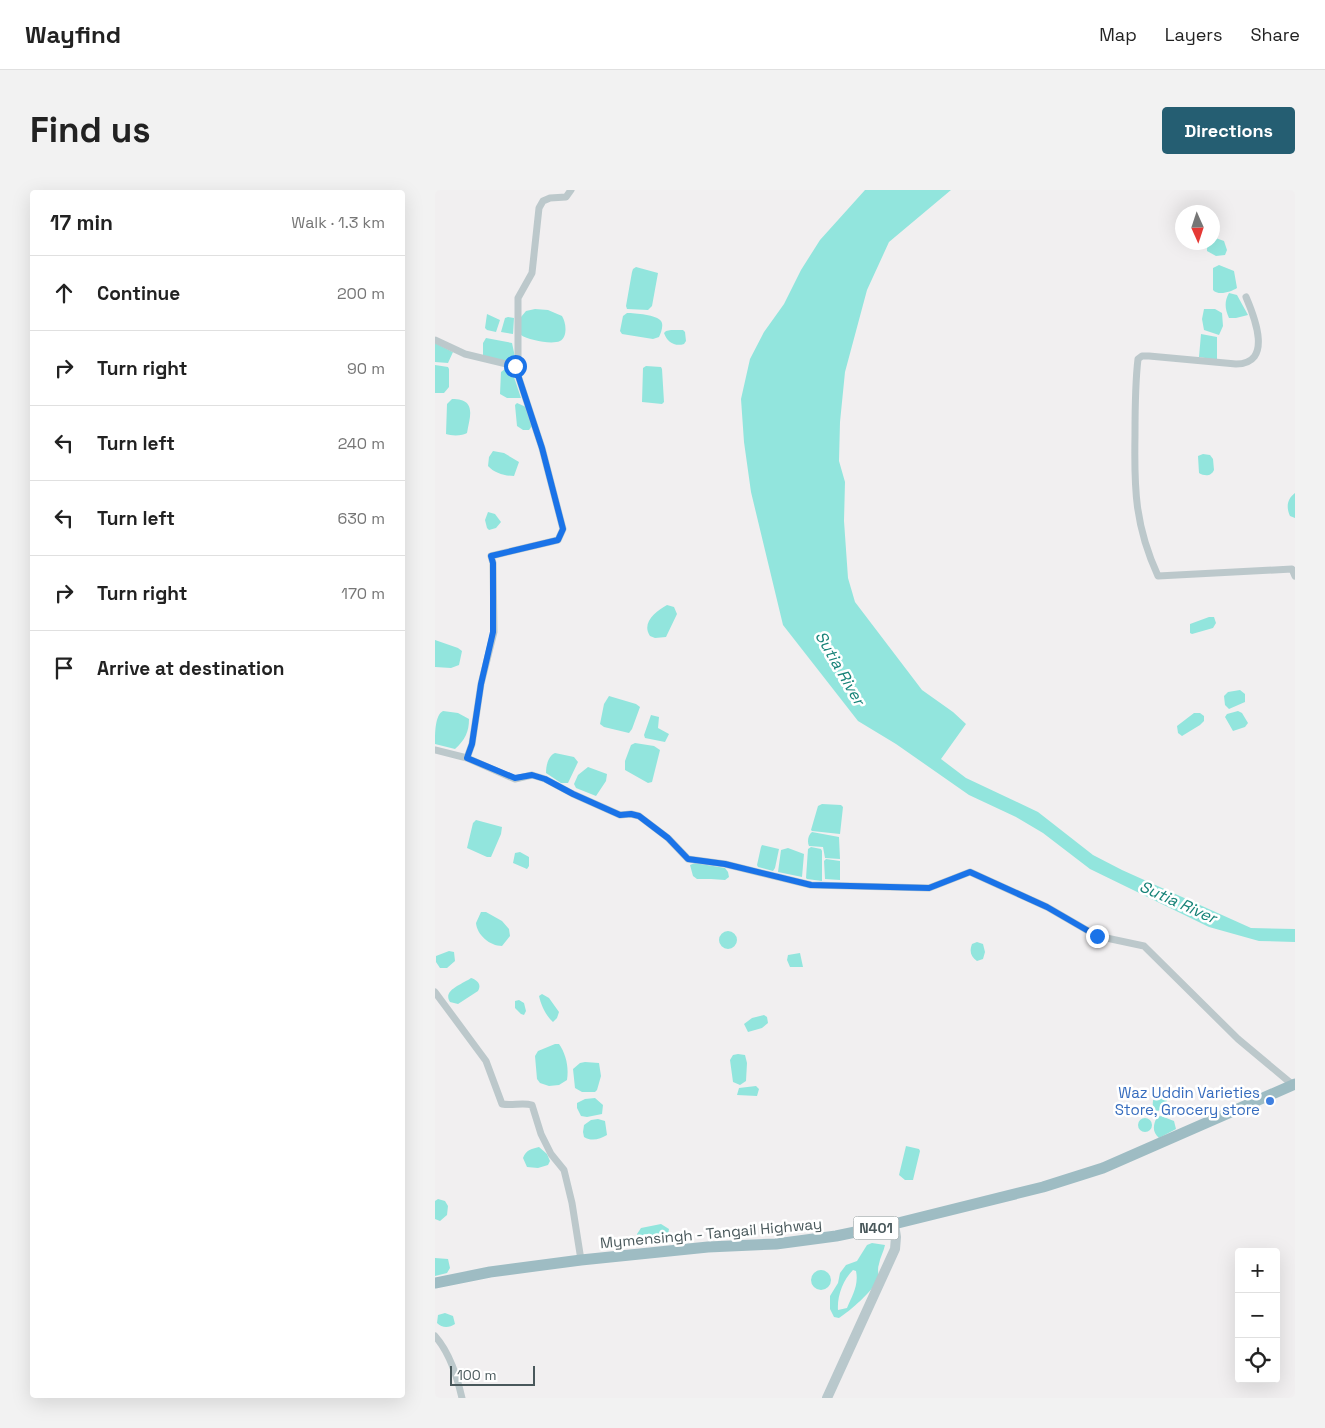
<!DOCTYPE html>
<html lang="en">
<head>
<meta charset="utf-8">
<style>
	:root { --surface:#fff; --page:#f2f2f2; --text:#222; --muted:#767676; --line:#e0e0e0; --accent:#255e72 }
	body { margin:0; font-family:"Space Grotesk",sans-serif; background:var(--page); color:var(--text) }
	.controls { position:absolute; right:15px; bottom:15px; display:grid; overflow:hidden; border-radius:5px; box-shadow:0 5px 20px #0002 }
	.controls button { width:45px; height:45px; display:grid; place-items:center; padding:0; border:0; border-bottom:1px solid var(--line); background:var(--surface); color:var(--text); font:25px sans-serif }
	.compass { position:absolute; left:740px; top:15px; width:45px; height:45px; border-radius:50%; background:var(--surface); box-shadow:0 5px 20px #0002; rotate:177deg }
	.scale { position:absolute; left:15px; bottom:12px; width:85px; box-sizing:border-box; padding-left:5px; border:2px solid #49585b; border-top:0; font-size:14px; line-height:18px; white-space:nowrap; color:#49585b; -webkit-text-stroke:4px #fff; paint-order:stroke }
	.stop { position:absolute; width:15px; height:15px; margin:-11px; border:4px solid #1a73e8; border-radius:50%; background:#fff }
	.stop.end { background:#1a73e8; border-color:#fff; box-shadow:0 1px 5px #0008 }
	.list { margin:0; padding:0; list-style:none }
	h2 { display:flex; justify-content:space-between; align-items:center; height:65px; margin:0; padding:0 20px; font-size:21px }
	h2 small { font-size:16px; font-weight:400; color:var(--muted) }
	.list li { display:grid; grid-template-columns:32px 1fr auto; gap:15px; align-items:center; box-sizing:border-box; height:75px; padding:0 20px; border-top:1px solid var(--line) }
	.list b { display:block; font-size:19px; white-space:nowrap }
	.list em { font-size:16px; font-style:normal; color:var(--muted) }
	.icon { flex:none; width:28px; height:28px; fill:none; stroke:currentColor; stroke-width:2; stroke-linecap:round; stroke-linejoin:round }
	.map { position:relative; flex:none; width:860px; height:1208px; overflow:hidden; border-radius:5px }
	header { display:flex; align-items:center; gap:30px; box-sizing:border-box; height:70px; padding:0 25px; background:var(--surface); border-bottom:1px solid var(--line) }
	header strong { font-size:24px }
	nav { display:flex; gap:28px; margin-inline-start:auto; font-size:18px }
	.intro { display:flex; align-items:center; justify-content:space-between; box-sizing:border-box; height:120px; padding:0 30px }
	h1 { margin:0; font-size:35px }
	.button { padding:12px 22px; border-radius:5px; background:var(--accent); color:#fff; font-size:18px; font-weight:700 }
	main { display:flex; gap:30px; padding:0 30px }
	aside { flex:1; background:var(--surface); border-radius:5px; box-shadow:0 5px 20px #0002 }
	.map>svg:first-child { display:block }
	.water { fill:#92e5dd; fill-rule:evenodd }
	.lines { fill:none; stroke-linecap:round; stroke-linejoin:round }
	.minor { stroke:#bcc8cb; stroke-width:7 }
	.secondary { stroke:#b9c8cc; stroke-width:10 }
	.trunk { stroke:#9ebcc3; stroke-width:11 }
	.route { stroke:#1a73e8; stroke-width:6 }
	.shop-dot { fill:#3f7fe0; stroke:#fff; stroke-width:2 }
	.labels { text-anchor:middle; dominant-baseline:central; stroke-width:5; stroke-linejoin:round; paint-order:stroke }
	.shield { fill:#fff; stroke:#808a8c; stroke-width:1 }
	.shield-label { font-size:14px; font-weight:bold; fill:#49585b }
	.shop-label { font-size:15px; fill:#366cbe; stroke:#fff; text-anchor:end }
	.street-label { font-size:15px; fill:#49585b; stroke:#fff }
	.water-label { font-size:16px; font-style:italic; fill:#178378; stroke:#fff }
</style>
</head>
<body>
<header>
<strong>Wayfind</strong>
<nav><a>Map</a><a>Layers</a><a>Share</a></nav>
</header>
<div class="intro"><h1>Find us</h1><a class="button">Directions</a></div>
<main>
<aside>
<h2>17 min<small>Walk · 1.3 km</small></h2>
<ul class="list">
<li><svg class="icon" aria-label="ahead" viewBox="0 0 24 24"><path d="M12 20V5M6 11l6-6 6 6"/></svg><div><b>Continue</b></div><em>200 m</em></li>
<li><svg class="icon" aria-label="right" viewBox="0 0 24 24"><path d="M7 20v-9h11M14 6l5 5-5 5"/></svg><div><b>Turn right</b></div><em>90 m</em></li>
<li><svg class="icon" aria-label="left" viewBox="0 0 24 24"><path d="M17 20v-9H6M10 6l-5 5 5 5"/></svg><div><b>Turn left</b></div><em>240 m</em></li>
<li><svg class="icon" aria-label="left" viewBox="0 0 24 24"><path d="M17 20v-9H6M10 6l-5 5 5 5"/></svg><div><b>Turn left</b></div><em>630 m</em></li>
<li><svg class="icon" aria-label="right" viewBox="0 0 24 24"><path d="M7 20v-9h11M14 6l5 5-5 5"/></svg><div><b>Turn right</b></div><em>170 m</em></li>
<li><svg class="icon" aria-label="arrive" viewBox="0 0 24 24"><path d="M6 21V4h12l-3 4 3 4H6"/></svg><div><b>Arrive at destination</b></div></li>
</ul>
</aside>
<div class="map">
<svg width="860" height="1208" viewBox="0 0 860 1208">
	<rect width="100%" height="100%" fill="#f1eff0"/>
	<path class="water" d="M430,0H516L454,52L432,100L410,182L405,232L404,271L410,292L409,331L413,388L420,412L487,500L518,522L531,534L506,569L531,588L603,622L658,665L687,680L816,738L860,739V752L824,751L774,737L655,679L608,643L581,627L534,605L461,554L423,531L348,435L316,302L309,252L306,209L315,169L329,142L349,114L366,80L385,50Z
		M778,47L789,51L792,60L790,65L781,66L772,61V53L778,52Z
		M784,75L799,81L802,98C796,102 783,106 778,100V78Z
		M201,77L223,83L217,116L213,120L192,119L191,116L197,82L198,79Z
		M794,103L802,105L813,125L801,128H794C790,119 789,112 794,103Z
		M100,119L113,120L127,126C131,132 133,147 125,151C117,155 93,150 86,145V127L91,121Z
		M769,119H780L787,123L788,136L784,145L769,140L767,129Z
		M192,123C200,123 222,125 226,131C229,135 226,143 224,147L218,149L187,144L185,141L188,126Z
		M52,124L65,130L61,142L52,140L50,138Z
		M73,127L79,128L78,144L66,142L70,128Z
		M236,140H248L250,142L251,151L249,154C240,157 232,152 229,143L231,141Z
		M766,144L782,147V170L764,167Z
		M51,148L77,153L80,167L78,171L73,172L48,166V153Z
		M0,153L18,162L13,173L0,172Z
		M0,175L13,177L14,179V197L9,203H0Z
		M211,176L226,177L227,179L229,212L227,214L207,212L208,178Z
		M70,179L78,184L86,208H72L65,204L66,182Z
		M17,209C42,209 35,226 32,243C28,246 16,246 11,244L12,214Z
		M82,213L91,217L97,236L94,240H88L82,236L80,215Z
		M58,261L69,263L84,272L79,286C70,286 59,283 53,276L54,267Z
		M768,264L775,265L778,269L779,280C776,287 769,286 764,283L763,266Z
		M860,303V328L855,326C851,317 852,309 860,303Z
		M53,322L60,324L66,332L61,338L54,340L52,338L50,330Z
		M232,415L239,417L242,424L231,447L220,448L215,446C206,433 221,421 232,415Z
		M774,427H779L781,433L778,438L757,444L755,443V434Z
		M0,450L23,458L27,461L24,475L16,478L0,477Z
		M805,500L810,504V512L794,519L790,515L789,506L793,502Z
		M174,506L201,514L205,517L197,539L194,543L169,537L165,534L169,514Z
		M8,521L23,523L34,529C34,542 30,550 20,559L0,554C0,543 0,525 8,521Z
		M803,521L807,523L813,533L810,537L798,541L790,527L792,524Z
		M759,523H765L769,526V531L765,535L747,546L743,543L742,536Z
		M216,525L224,527L223,538L234,544L230,552L210,548L209,545Z
		M200,553L219,556L225,560L217,592L213,593L190,580V571L196,555Z
		M120,563L139,567L143,572L133,593H126L111,583C111,576 113,566 120,563Z
		M153,577L172,584L171,591L161,606L141,598L139,594L143,585Z
		M387,614L406,615L408,617L405,644L377,641L376,640L383,616Z
		M41,630L67,637L66,644L56,667H52L32,658L38,633Z
		M377,642L404,647L405,669L390,668L388,657L374,656C372,652 373,645 377,642Z
		M327,655L344,659L340,678L338,681L323,677L322,675L326,657Z
		M376,657L386,659L387,661V691L372,689L371,688L373,659Z
		M353,658L369,664L367,687L343,682L346,660Z
		M85,662L94,667V676L92,679L78,673L80,663Z
		M391,669L405,671V690L390,689L389,671Z
		M260,673L290,678L293,682L294,687L290,690L276,689H262L258,686L255,675Z
		M46,722H51L67,731L74,739L75,746L67,756C55,756 42,745 41,733Z
		M284 750a9 9 0 1 1 18 0a9 9 0 1 1-18 0Z
		M542,752L548,754L550,762L548,769L542,771C536,767 534,761 537,754Z
		M14,761L19,762L20,771L12,778H5L1,772V766Z
		M365,763L368,777H355L352,770L353,765Z
		M36,788C42,790 47,794 43,801L23,814L15,812C7,800 28,794 36,788Z
		M107,804L114,808L124,822L122,828L118,832C111,826 106,815 104,806Z
		M84,810L89,813L91,821L89,825L86,824L80,818V811Z
		M329,825L332,827L333,833L327,838L313,842L309,834L317,828Z
		M120,854H124C131,864 134,877 132,890L124,895L114,896L105,893L102,889L100,866L103,861Z
		M303,864L310,865L312,873L311,891L305,895L298,892L295,870L298,865Z
		M150,872L164,873L166,886L162,900L160,902H147L140,898L138,879L145,873Z
		M321,896L324,899L322,906L302,905L304,898Z
		M729,898H733L735,900L729,920L721,921L718,919C717,909 719,902 729,898Z
		M160,908L168,915L167,924L152,927L146,926L142,918V913L150,909Z
		M726,926L739,931L741,939L724,948C717,942 718,935 722,927Z
		M703 935a7 7 0 1 1 14 0a7 7 0 1 1-14 0Z
		M163,929L170,931L172,945C165,949 157,952 149,947L148,942L149,935L156,930Z
		M471,956L484,959L485,961L478,990H470L464,985Z
		M104,957L112,964L115,971L113,975L103,978L92,977L88,968C91,960 96,959 104,957Z
		M3,1009L10,1011L13,1016L12,1025L5,1031L0,1029V1011Z
		M226,1034L234,1039L232,1050H203L202,1044L206,1038Z
		M437,1053L450,1055C449,1061 445,1067 444,1074C442,1079 444,1084 443,1089C438,1101 415,1121 404,1128L399,1127L395,1119V1106L403,1093L405,1083L411,1075L422,1071L432,1055ZM418,1080L421,1081C424,1095 417,1106 412,1118L403,1120C402,1106 408,1090 418,1080Z
		M0,1068L13,1069L15,1078L12,1083L0,1086Z
		M376 1090a10 10 0 1 1 20 0a10 10 0 1 1-20 0Z
		M10,1123L18,1126L20,1134C14,1138 7,1138 2,1133L3,1125Z"/>
	<g class="lines">
		<path class="minor" d="M811,107C820,128 838,174 801,174L714,166H707L703,169C700,194 700,219 700,245C699,299 700,336 723,386L857,379L860,386
			M0,150L30,164L80,176L107,258L128,339L123,350L56,366L58,373L59,442L46,494L37,554L32,568
			M80,176L83,170V108L97,83L104,18L108,11L115,8L131,7L136,0
			M0,560L32,568L80,589L97,585L110,589L138,604L185,625L196,624L204,626L233,648L253,669L290,674L376,695L494,698L535,682L612,717L662,746L709,756L803,849L858,895
			M0,802L51,871L67,914C78,916 87,912 97,915L106,944L116,964L129,980L137,1013L146,1070
			M0,1146C15,1163 22,1187 27,1208"/>
		<path class="secondary" d="M392,1208L460,1059L461,1047L459,1034"/>
		<path class="trunk" d="M0,1093L55,1082L146,1070L273,1057L341,1054L401,1046L459,1034L608,997L668,978L860,894"/>
	</g>
	<g class="lines">
		<path class="route" d="M80,176L107,258L128,339L123,350L56,366L58,373V442L46,494L37,554L32,568L80,588L97,585L110,589L138,604L185,625L196,624L204,626L233,648L253,669L290,674L376,695L494,698L535,682L612,717L662,746"/>
	</g>
	<circle class="shop-dot" cx="835" cy="911" r="5"/>
	<g class="labels">
		<rect class="shield" x="418.5" y="1026.5" width="45" height="23" rx="4"/>
		<g class="shield-label">
			<text x="441" y="1038">N401</text>
		</g>
		<g class="shop-label">
			<text x="825" y="902">Waz Uddin Varieties<tspan x="825" dy="17">Store, Grocery store</tspan></text>
		</g>
		<g class="street-label">
			<text transform="translate(276 1043) rotate(-5)">Mymensingh - Tangail Highway</text>
		</g>
		<g class="water-label">
			<text transform="translate(405 478) rotate(60)">Sutia River</text>
			<text transform="translate(743 712) rotate(24)">Sutia River</text>
		</g>
	</g>
</svg>
<div class="controls">
<button>+</button>
<button>−</button>
<button><svg class="icon" aria-label="locate" viewBox="0 0 24 24"><circle cx="12" cy="12" r="6"/><path d="M12 2v4M12 18v4M2 12h4M18 12h4"/></svg></button>
</div>
<svg class="compass" viewBox="-18 -18 36 36"><path d="M0-13l5 13h-10z" fill="#e53935"/><path d="M0 13l5-13h-10z" fill="#767676"/></svg>
<div class="scale">100 m</div>
<div class="stop" style="left:80px;top:176px"></div>
<div class="stop end" style="left:662px;top:746px"></div>
</div>
</main>
</body>
</html>
